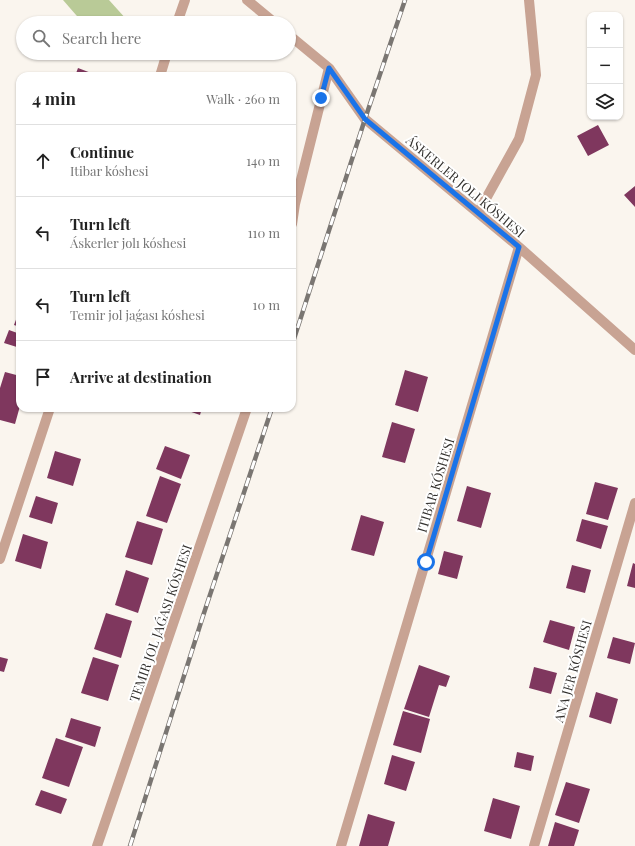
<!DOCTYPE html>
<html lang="en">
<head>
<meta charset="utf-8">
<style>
	:root { --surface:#fff; --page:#f2f2f2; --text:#222; --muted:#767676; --line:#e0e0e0 }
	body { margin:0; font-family:"Playfair Display",serif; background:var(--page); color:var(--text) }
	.controls { position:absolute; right:12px; top:12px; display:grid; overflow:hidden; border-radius:8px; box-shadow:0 1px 3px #0004 }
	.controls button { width:36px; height:36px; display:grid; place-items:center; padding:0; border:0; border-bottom:1px solid var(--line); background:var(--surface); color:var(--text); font:20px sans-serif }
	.stop { position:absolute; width:12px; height:12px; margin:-9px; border:3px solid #1a73e8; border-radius:50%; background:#fff }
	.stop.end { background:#1a73e8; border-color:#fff; box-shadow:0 1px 4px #0008 }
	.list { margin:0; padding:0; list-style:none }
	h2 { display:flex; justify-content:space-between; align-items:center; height:52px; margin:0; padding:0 16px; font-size:17px }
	h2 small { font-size:13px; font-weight:400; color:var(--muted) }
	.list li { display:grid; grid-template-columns:26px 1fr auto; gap:12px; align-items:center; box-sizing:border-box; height:72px; padding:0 16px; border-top:1px solid var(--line) }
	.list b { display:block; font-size:15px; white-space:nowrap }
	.list p { margin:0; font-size:13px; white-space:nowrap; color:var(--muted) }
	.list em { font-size:13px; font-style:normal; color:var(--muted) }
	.icon { flex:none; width:22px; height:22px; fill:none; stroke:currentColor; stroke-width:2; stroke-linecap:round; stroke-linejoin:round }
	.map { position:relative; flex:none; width:635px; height:846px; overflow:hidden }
	.search { position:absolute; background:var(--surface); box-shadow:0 1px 3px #0004; left:16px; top:16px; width:280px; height:44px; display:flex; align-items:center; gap:10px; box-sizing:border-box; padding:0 14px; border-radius:22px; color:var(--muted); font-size:15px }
	.panel { position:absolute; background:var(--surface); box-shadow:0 1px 3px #0004; left:16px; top:72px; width:280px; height:340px; border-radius:12px }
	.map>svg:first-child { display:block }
	.green { fill:#b9ca97 }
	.building { fill:#7f375e }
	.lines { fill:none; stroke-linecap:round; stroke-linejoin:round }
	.minor { stroke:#c8a393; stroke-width:10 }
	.rail-casing { stroke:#7a7672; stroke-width:4.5 }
	.rail { stroke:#fff; stroke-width:3; stroke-dasharray:9; stroke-linecap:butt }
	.route { stroke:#1a73e8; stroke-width:5 }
	.labels { text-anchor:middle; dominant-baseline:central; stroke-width:4; stroke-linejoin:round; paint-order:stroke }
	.street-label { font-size:13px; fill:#33312e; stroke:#fff }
</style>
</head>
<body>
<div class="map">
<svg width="635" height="846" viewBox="0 0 635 846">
	<rect width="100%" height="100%" fill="#faf5ee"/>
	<path class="green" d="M63,0H109L127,20L124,23H83Z"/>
	<path class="building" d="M78,68L99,76H75Z
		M598,125L609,145L588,156L577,136Z
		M635,186V207L624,195Z
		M20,309V327L14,325Z
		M9,330L20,334V348L4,343Z
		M405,370L428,377L418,412L395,405Z
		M5,372L20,376V406L15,424L0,420V388Z
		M180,408H202L200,415Z
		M392,422L415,429L405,463L382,457Z
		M165,446L190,455L181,479L156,469Z
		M55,451L81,459L73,486L47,478Z
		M160,476L181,484L167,523L146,516Z
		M595,482L618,488L608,520L586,514Z
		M467,486L491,493L481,528L457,521Z
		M36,496L58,503L52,524L29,517Z
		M361,515L384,522L374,556L351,550Z
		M582,519L608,526L601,549L576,541Z
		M137,521L163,529L152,565L125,557Z
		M23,534L48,542L41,569L15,561Z
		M444,551L463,556L457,579L438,574Z
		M633,563L635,564V588L627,586Z
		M572,565L591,570L585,593L566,588Z
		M126,570L149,578L138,613L115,605Z
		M106,613L132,621L121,658L94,649Z
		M550,620L575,627L569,650L543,642Z
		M613,637L635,643L630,664L607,658Z
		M0,657L8,659L4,672L0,671Z
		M93,657L119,665L108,701L81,693Z
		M419,665L450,676L446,687L439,685L429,717L404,709Z
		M534,667L557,673L551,694L529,688Z
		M596,692L618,699L611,724L589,717Z
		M403,711L430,719L421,753L393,745Z
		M71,718L101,727L95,747L65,737Z
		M56,738L83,747L69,787L42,778Z
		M517,752L534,756L531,771L514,767Z
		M392,755L415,762L406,791L384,784Z
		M566,782L590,789L579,823L555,815Z
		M41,790L67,799L61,814L35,805Z
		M493,798L520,806L511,839L484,831Z
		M368,814L395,822L388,846H359Z
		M555,822L579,830L574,846H548Z"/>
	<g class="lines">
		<path class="minor" d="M247,0L275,23
			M177,23L185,0
			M289,35L329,68L365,119L519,247L635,350
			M160,76L167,53
			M478,213L519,139L536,75L529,0
			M292,224L295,204L329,68
			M0,559L50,408
			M97,846L247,408
			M341,846L519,247
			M534,846L635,503"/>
		<defs>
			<path id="rail" d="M292,345L365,119L405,0
				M130,846L203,616L272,408"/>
		</defs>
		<use href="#rail" class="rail-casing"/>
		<use href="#rail" class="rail"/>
	</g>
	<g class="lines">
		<path class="route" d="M321,98L329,68L365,119L519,247L426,562"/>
	</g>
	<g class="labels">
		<g class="street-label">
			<text transform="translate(466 186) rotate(40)">ÁSKERLER JOLI KÓSHESI</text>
			<text transform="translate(435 485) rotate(-73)">ITIBAR KÓSHESI</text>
			<text transform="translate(160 623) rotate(-71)">TEMIR JOL JAǴASI KÓSHESI</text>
			<text transform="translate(572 671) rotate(-74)">ANA JER KÓSHESI</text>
		</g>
	</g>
</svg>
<div class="controls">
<button>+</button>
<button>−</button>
<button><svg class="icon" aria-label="layers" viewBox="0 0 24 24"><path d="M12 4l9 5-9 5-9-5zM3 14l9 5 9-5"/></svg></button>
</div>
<div class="stop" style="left:426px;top:562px"></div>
<div class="stop end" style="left:321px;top:98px"></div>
<div class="search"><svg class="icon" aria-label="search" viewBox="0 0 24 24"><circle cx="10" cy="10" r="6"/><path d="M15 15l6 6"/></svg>Search here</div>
<section class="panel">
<h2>4 min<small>Walk · 260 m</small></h2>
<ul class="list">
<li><svg class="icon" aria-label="ahead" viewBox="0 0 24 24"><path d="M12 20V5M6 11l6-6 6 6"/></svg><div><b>Continue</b><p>Itibar kóshesi</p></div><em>140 m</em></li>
<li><svg class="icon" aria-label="left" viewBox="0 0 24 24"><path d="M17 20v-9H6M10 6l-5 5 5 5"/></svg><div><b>Turn left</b><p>Áskerler jolı kóshesi</p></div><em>110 m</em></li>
<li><svg class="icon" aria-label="left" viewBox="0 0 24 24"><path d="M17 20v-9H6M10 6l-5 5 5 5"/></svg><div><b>Turn left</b><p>Temir jol jaǵası kóshesi</p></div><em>10 m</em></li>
<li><svg class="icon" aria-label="arrive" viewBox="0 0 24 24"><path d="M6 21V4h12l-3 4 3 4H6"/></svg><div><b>Arrive at destination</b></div></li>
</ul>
</section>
</div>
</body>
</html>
